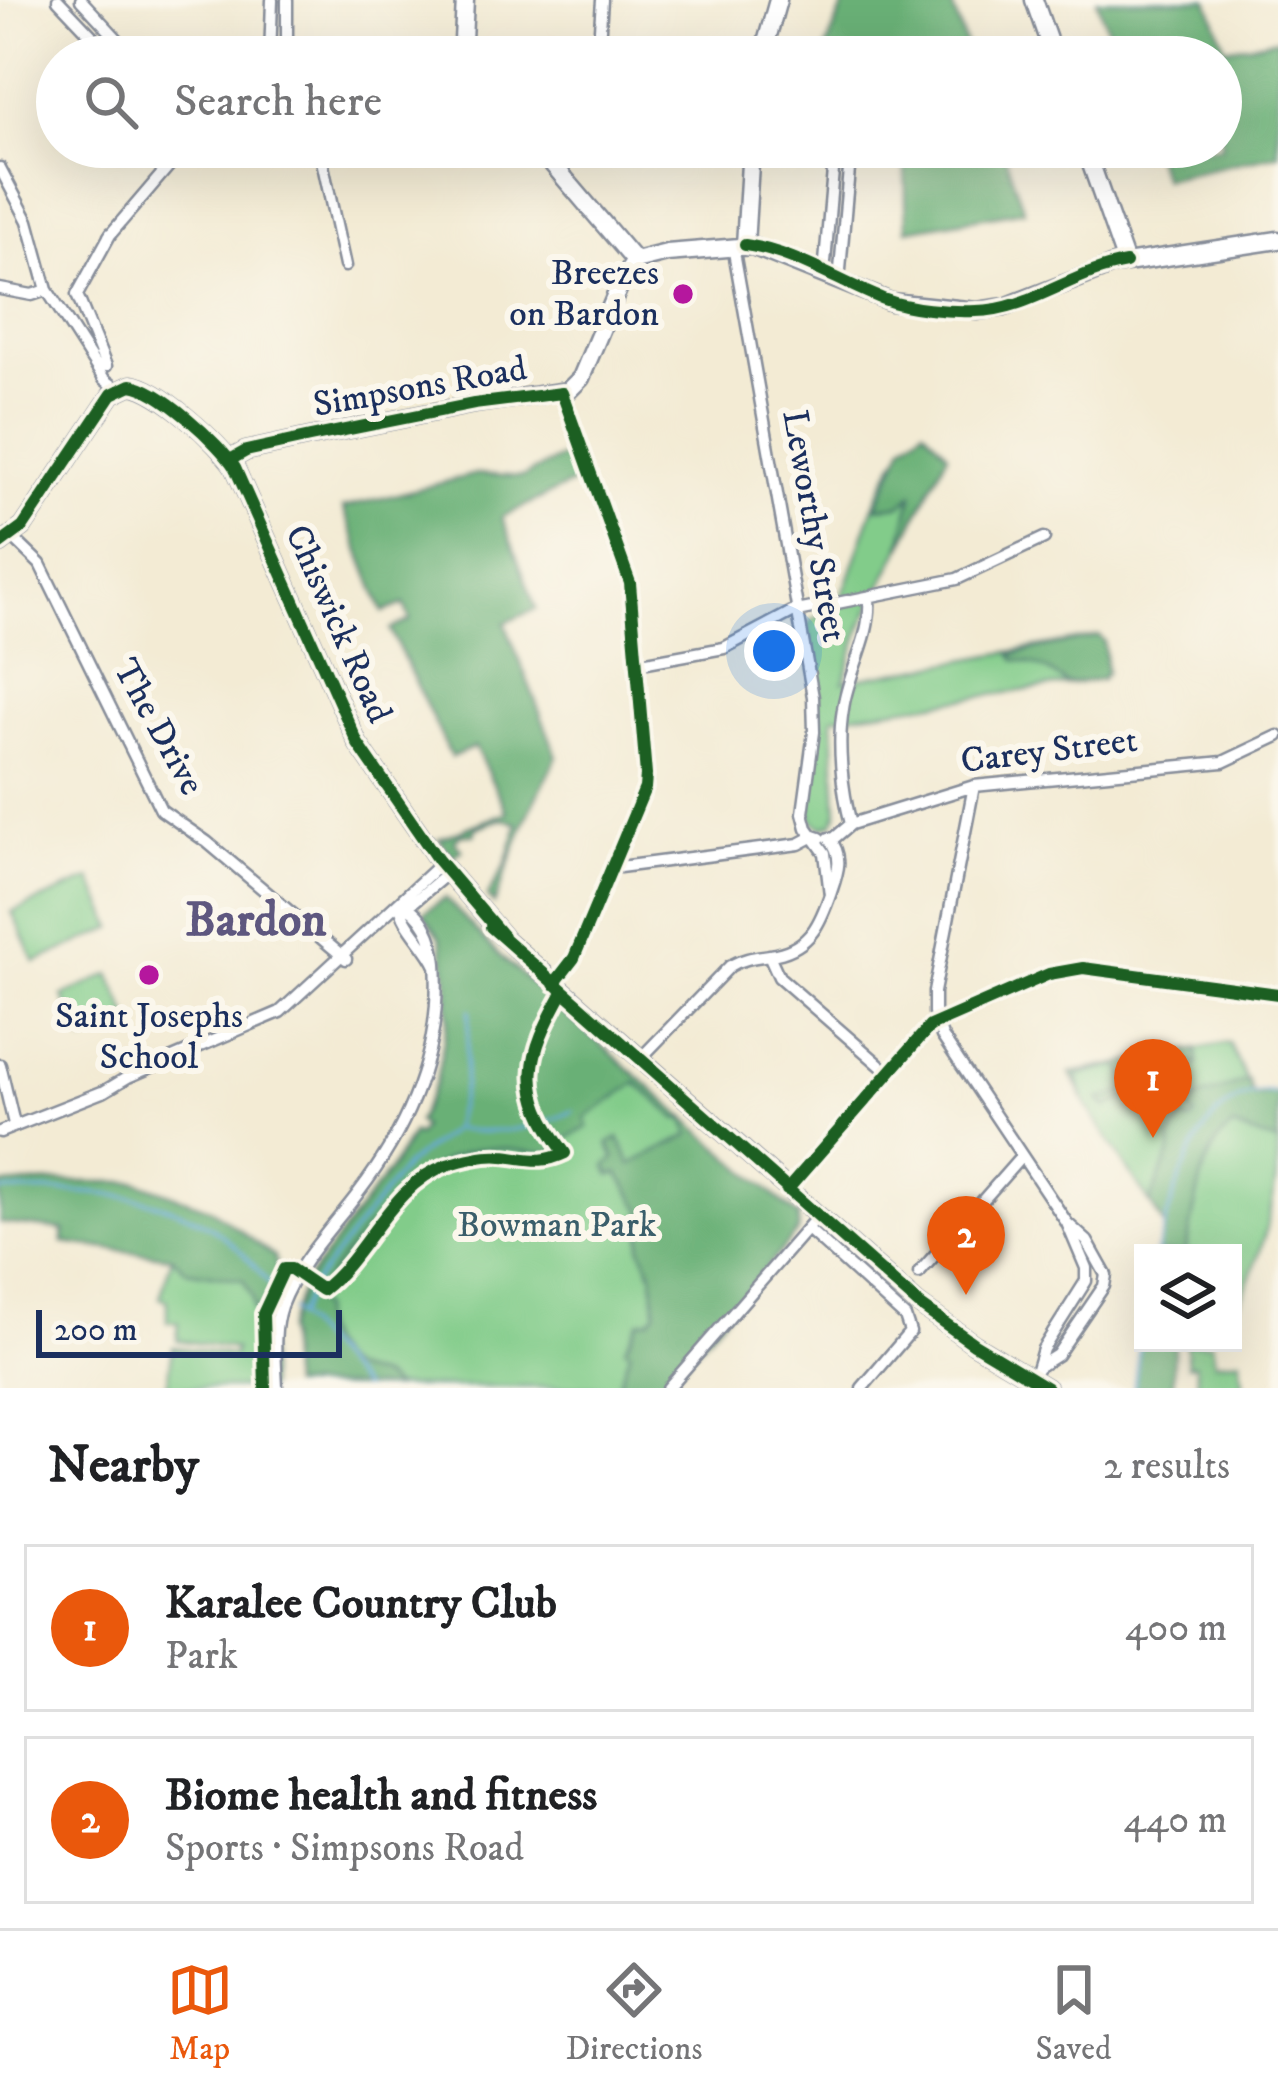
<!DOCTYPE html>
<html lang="en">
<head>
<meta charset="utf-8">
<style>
	:root { --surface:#fff; --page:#f6f6f6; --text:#202124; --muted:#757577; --line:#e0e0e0; --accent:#ea580c }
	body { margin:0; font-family:"IM FELL DW Pica",serif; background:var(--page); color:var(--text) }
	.controls { position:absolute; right:36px; bottom:36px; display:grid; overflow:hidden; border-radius:0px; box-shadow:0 12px 48px #0002 }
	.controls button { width:108px; height:108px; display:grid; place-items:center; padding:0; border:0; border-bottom:3px solid var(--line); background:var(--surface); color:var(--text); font:60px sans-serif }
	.scale { position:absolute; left:36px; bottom:30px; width:306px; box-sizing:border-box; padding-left:12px; border:6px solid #1b2f5e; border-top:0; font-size:33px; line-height:42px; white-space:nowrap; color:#1b2f5e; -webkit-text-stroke:9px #fbf7ec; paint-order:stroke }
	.you { position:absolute; left:774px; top:651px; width:42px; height:42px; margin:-30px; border:9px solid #fff; border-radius:50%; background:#1a73e8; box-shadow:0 0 0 18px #1a73e833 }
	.badge { display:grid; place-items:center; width:78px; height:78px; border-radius:50%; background:var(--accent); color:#fff; font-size:39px; font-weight:700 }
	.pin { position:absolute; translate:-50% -99px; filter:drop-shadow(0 3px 6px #0008) }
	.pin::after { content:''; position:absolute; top:63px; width:42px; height:36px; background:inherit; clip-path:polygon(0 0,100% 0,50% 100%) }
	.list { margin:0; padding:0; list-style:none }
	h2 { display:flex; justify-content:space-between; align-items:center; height:156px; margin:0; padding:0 48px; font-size:51px }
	h2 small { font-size:39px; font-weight:400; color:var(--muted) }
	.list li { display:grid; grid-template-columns:78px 1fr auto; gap:36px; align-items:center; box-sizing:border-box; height:168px; margin:0 24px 24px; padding:0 24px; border:3px solid var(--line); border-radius:0px }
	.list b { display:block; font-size:45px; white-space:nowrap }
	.list p { margin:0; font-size:39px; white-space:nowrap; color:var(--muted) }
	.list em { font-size:39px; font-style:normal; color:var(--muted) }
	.icon { flex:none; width:66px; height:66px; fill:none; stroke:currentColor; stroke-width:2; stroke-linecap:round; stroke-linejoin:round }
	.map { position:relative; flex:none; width:1278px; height:1388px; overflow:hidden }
	.search { position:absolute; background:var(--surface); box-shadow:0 12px 48px #0002; left:36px; right:36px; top:36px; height:132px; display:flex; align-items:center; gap:30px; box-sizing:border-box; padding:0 42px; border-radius:66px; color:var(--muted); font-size:45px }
	.sheet { height:540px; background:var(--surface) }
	nav { display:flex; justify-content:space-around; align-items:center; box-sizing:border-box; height:168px; border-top:3px solid var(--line); background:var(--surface); font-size:33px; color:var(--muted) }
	nav a { display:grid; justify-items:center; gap:6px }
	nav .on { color:var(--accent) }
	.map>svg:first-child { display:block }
	.green { fill:#82cc8a; stroke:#4e7e74; stroke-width:3 }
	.forest { fill:#69b076; stroke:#42706a; stroke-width:3 }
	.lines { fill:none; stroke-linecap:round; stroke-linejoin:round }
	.stream { stroke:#68aadc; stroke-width:3 }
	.street-casing { stroke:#878d99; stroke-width:15 }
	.secondary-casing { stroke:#878d99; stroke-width:21 }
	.street { stroke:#fff; stroke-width:10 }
	.secondary { stroke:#fff; stroke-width:16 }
	.cycleway-casing { stroke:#fbf7ec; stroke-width:20 }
	.cycleway { stroke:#1b5e20; stroke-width:12 }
	.poi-dot { fill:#b5179e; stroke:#fbf7ec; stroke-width:4.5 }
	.labels { text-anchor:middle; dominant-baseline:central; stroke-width:12; stroke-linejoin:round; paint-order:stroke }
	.poi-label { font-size:36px; fill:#1b2f5e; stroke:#fbf7ec; text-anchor:end }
	.street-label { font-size:36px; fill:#1b2f5e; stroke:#fbf7ec }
	.park-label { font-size:36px; fill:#3a5e6b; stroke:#fbf7ec }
	.district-label { font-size:48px; font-weight:bold; fill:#5e577f; stroke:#fbf7ec }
</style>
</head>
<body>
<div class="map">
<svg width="1278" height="1388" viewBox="0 0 1278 1388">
	<rect width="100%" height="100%" fill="#fbf7ec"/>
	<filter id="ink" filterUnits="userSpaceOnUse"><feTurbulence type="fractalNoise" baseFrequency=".00833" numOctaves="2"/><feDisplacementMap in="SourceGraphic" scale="24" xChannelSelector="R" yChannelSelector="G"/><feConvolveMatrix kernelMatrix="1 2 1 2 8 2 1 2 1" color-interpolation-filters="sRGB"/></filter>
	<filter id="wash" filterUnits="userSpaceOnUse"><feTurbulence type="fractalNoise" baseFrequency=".004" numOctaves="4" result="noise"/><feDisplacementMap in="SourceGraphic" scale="48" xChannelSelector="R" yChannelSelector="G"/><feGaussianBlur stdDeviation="2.7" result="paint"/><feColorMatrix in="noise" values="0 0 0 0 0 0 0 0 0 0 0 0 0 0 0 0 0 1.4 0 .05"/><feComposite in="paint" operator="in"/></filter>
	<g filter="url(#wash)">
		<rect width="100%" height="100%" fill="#f3ebd4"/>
		<path class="green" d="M924,428L948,453L862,625L844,681L1099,636L1104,641L1106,673L1100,680L833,717L837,814L833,823L823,827L813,821L809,807L820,722L808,626L812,619L835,612C864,553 872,471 924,428Z
			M91,879L114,928L35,962L12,912Z
			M445,898L502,958L798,1216V1231L663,1388L290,1386L286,1331L303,1285L392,1167L412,1133L417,1136L422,1127L417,1122L436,1082L448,1019V985L441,938L423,913Z
			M110,974L130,1019L84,1041L63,996Z
			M1229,1043L1253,1095L1223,1108L1165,1227L1085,1103L1071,1073Z
			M1233,1127L1278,1143C1278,1198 1262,1258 1237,1307H1233V1253H1185C1195,1214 1198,1150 1233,1127Z
			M63,1221L242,1272C261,1305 261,1317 262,1354L253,1357L264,1359V1321L268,1324L267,1388H167L173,1347L233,1356L234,1349L177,1340L179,1323L167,1321V1300L160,1298L172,1257L63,1243Z
			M1186,1343H1212L1215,1362L1240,1359L1244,1388H1199L1195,1364L1188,1365Z"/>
		<path class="forest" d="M846,0H950L970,57L823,56Z
			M1097,0H1208L1226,48L1278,39V154L1163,179L1151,147H1221V57H1118Z
			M904,147H1002L1024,210L907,230Z
			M924,428L948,453L900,550L912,495L901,505L877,507L904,445Z
			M572,452L582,479L502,517L536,609L505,623L557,756L526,819L494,904L487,897L506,864L518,824L503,818L476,828L474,835L461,834L454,841L462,850L453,857L439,839L507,812L475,747L451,757L390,630L410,620L404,604L383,612L343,508L476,474L522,477Z
			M1099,636L1104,641L1106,673L1100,680L1066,684C1052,670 1031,662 1015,660L1011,654Z
			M445,898L502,958L798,1216V1231L663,1388H617L630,1351L625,1348L639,1321L650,1319L656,1312L653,1275L641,1248L642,1233L637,1218L644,1213L618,1173L611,1175L606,1166L615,1158L608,1144L619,1138L631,1164L690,1135L683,1118L678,1119L636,1083L585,1118L588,1127L555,1145L556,1149L549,1153C524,1154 498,1145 474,1150C412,1163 348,1249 312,1299L321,1309C315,1327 332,1360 350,1369C367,1378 382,1371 394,1388L290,1386L286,1331L303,1285L392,1167L412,1133L417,1136L422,1127L417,1122L436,1082L448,1019V985L441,938L423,913Z
			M1197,1050L1198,1065L1178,1067L1180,1080L1172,1094L1144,1091L1106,1108L1099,1099L1129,1091L1120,1065L1077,1076L1085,1103L1071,1073Z
			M1248,1080L1253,1095L1278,1093V1143L1233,1127C1198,1150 1196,1214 1185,1253H1156L1165,1227L1150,1202L1171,1151L1170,1138L1182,1118L1190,1121L1195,1116L1187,1107L1200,1097Z
			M57,1182H137L210,1208L275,1257L278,1273L264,1305L253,1310L252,1297L243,1280L187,1271L172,1257L63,1243L64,1230L0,1223V1185Z
			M1143,1316V1343H1174L1173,1388H1134Z"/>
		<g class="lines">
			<path class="stream" d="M453,1129C494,1136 535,1129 573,1111
				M0,1191C79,1191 172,1188 234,1245C251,1260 264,1278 278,1295
				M1156,1253C1175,1197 1197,1082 1278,1093
				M291,1310L362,1388
				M297,1317L312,1285L406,1165L453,1129L464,1085L470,1010
				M1134,1388L1143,1316"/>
		</g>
	</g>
	<g filter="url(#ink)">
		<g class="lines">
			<defs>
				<path id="street" d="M58,0L112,57
					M81,0L134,57
					M764,50L786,57
					M270,57L272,0
					M287,57V0
					M437,57L450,49L465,48
					M598,57L602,0
					M319,147L345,266
					M0,168L28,221L47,290L104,379L117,389
					M109,236L185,147
					M733,246L813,697L814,732L803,813L807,828L825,853L830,895
					M824,274L835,147
					M839,281L851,147
					M0,289L32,295L47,290
					M106,366L77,295L111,233
					M12,537L40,564L161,810L207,842L346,959
					M636,664L724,648L792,612L957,579L1044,538
					M974,786L934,992V1013L942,1036L1067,1223L1087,1241L1106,1275L1104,1286L1057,1355L1038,1367
					M851,824C842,790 837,744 843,709C848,671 872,638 869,598
					M832,840L851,824L974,786L1223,762L1278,736
					M612,868L799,844L814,836L820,838
					M404,910L442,878
					M769,955L779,977L889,1073
					M554,984L574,958L645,788L646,775L630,583L562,393
					M640,1059L730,966C745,957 760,957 776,954C811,947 821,921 831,892C838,872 844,856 829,838
					M0,1065L14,1124
					M103,1092L128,1077L280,1012L436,868
					M0,1132L102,1092
					M787,1189L930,1026L1049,974L1083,968L1278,994
					M808,1229L905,1317L910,1332L862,1388
					M919,1273L1021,1157
					M1037,1369L1043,1349L1086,1281V1268L1067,1223
					M277,1388C276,1361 272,1332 281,1306C297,1263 332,1228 359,1192C411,1124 442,1049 436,963C434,939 423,912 400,903C401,924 427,945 436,966
					M668,1388L818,1216"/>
				<path id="secondary" d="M465,0L463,40L468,57
					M1034,0L1054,57
					M762,57L778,0
					M538,147L635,261
					M1085,147L1126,263
					M745,245L751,147
					M635,261L667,253L752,246L891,302L977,311L1005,307L1113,265L1278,240
					M230,460L246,451L310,437L474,404L568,391L581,378L622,280L635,261
					M0,544L23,527L112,394L131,385C159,388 219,443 235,468L358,744L438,860L503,936
					M496,931L918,1304L974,1344L1047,1388"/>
			</defs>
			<use href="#street" class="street-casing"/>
			<use href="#secondary" class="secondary-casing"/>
			<use href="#street" class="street"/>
			<use href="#secondary" class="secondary"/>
			<defs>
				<path id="cycleway" d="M745,245C792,251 839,282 883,299C910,309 947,312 976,311C1028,311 1074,271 1126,263
					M230,460L246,451L310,437L474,404L562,393L630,583L646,775L645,788L574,958L554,984
					M0,544L23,527L112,394L131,385C159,388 219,443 235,468L358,744L438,860L503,936
					M491,927L918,1304L974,1344L1047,1388
					M787,1190L930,1026L1049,974L1083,968L1278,994
					M265,1388L263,1314L284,1269H291L322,1290C367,1256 391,1184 447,1165C463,1160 485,1154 502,1156C528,1158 540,1165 565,1153C517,1089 527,1057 563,992"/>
			</defs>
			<use href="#cycleway" class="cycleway-casing"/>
			<use href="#cycleway" class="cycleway"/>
		</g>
	</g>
	<g class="poi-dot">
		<circle cx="683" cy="294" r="12"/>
		<circle cx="149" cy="975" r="12"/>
	</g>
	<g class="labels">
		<g class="poi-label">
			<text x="659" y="273">Breezes<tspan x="659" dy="41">on Bardon</tspan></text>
			<text x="149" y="1016" text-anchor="middle">Saint Josephs<tspan x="149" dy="41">School</tspan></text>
		</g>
		<g class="street-label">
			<text transform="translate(420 387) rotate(-10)">Simpsons Road</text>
			<text transform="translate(814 526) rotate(80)">Leworthy Street</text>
			<text transform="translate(338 624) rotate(66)">Chiswick Road</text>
			<text transform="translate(158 727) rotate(61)">The Drive</text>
			<text transform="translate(1049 751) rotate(-7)">Carey Street</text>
		</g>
		<g class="park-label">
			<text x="557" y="1225">Bowman Park</text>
		</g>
		<g class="district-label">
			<text x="256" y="921">Bardon</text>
		</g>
	</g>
</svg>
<div class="controls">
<button><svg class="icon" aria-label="layers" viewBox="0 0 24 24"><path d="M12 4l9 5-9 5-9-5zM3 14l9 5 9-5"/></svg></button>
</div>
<div class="scale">200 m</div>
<div class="you"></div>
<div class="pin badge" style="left:1153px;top:1138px">1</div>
<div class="pin badge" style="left:966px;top:1295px">2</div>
<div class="search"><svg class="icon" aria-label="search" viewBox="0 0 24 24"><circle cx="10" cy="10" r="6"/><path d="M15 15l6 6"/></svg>Search here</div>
</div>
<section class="sheet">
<h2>Nearby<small>2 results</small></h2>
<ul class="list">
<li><span class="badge">1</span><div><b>Karalee Country Club</b><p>Park</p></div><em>400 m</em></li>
<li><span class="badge">2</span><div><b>Biome health and fitness</b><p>Sports · Simpsons Road</p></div><em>440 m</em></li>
</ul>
</section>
<nav>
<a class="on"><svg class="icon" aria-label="map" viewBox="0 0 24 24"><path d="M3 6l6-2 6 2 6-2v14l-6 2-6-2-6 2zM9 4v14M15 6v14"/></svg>Map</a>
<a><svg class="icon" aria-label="directions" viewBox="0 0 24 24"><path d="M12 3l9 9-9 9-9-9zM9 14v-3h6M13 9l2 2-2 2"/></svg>Directions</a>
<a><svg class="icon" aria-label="saved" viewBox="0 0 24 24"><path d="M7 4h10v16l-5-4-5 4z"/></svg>Saved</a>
</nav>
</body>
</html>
